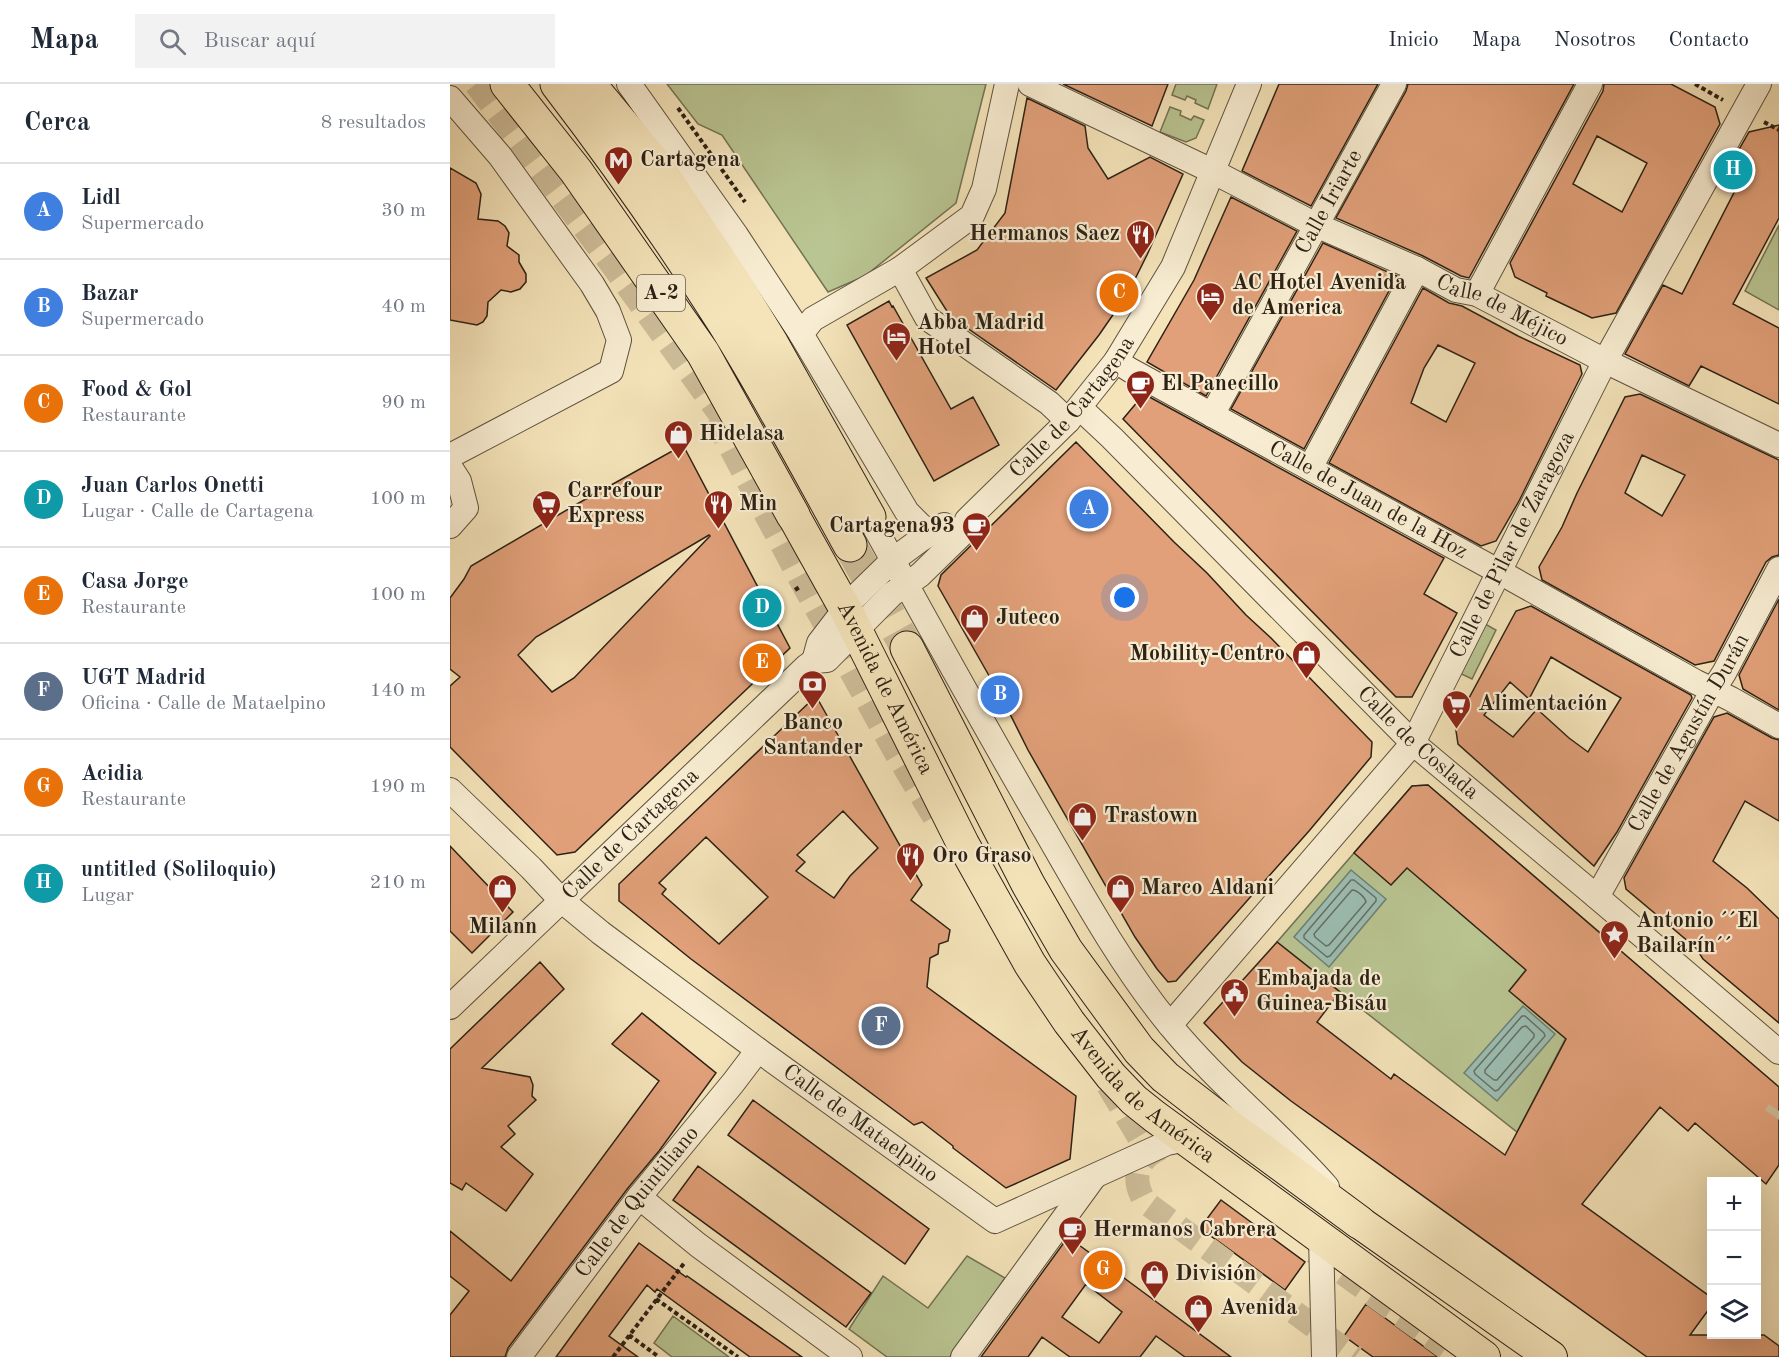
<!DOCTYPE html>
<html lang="es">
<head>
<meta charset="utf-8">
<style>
	:root { --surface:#fff; --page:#f2f2f3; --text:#1f2937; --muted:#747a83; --line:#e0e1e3; --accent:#2563eb }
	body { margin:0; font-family:"Old Standard TT",serif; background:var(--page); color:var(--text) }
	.controls { position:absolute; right:18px; bottom:18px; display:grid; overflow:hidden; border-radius:0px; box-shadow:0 6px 24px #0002 }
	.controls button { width:54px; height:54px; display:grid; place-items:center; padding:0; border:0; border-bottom:2px solid var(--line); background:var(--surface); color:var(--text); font:30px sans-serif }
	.you { position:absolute; left:675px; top:514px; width:21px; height:21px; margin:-15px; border:4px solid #fff; border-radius:50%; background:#1a73e8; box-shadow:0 0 0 9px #1a73e833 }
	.badge { display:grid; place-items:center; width:39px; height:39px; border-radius:50%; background:var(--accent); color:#fff; font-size:20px; font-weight:700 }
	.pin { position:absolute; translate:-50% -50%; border:3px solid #fff; box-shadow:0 2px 6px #0006 }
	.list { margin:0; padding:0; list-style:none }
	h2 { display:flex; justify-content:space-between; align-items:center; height:78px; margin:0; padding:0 24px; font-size:26px }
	h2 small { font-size:20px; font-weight:400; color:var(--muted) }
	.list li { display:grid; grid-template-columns:39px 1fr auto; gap:18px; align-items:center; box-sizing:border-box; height:96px; padding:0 24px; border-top:2px solid var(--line) }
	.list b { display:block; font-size:22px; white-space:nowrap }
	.list p { margin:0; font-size:20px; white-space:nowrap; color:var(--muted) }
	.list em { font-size:20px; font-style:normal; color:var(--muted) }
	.icon { flex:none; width:33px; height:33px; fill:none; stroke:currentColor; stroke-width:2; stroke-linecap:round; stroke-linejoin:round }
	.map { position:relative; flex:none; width:1329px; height:1273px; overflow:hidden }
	header { display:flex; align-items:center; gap:36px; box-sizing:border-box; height:84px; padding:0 30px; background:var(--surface); border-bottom:2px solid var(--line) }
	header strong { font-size:28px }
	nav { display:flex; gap:33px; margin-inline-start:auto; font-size:21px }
	.search { width:420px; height:54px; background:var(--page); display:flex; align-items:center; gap:15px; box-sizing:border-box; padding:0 21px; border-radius:0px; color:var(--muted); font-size:22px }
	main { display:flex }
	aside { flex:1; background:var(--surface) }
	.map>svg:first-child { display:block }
	.green { fill:#b9c592; stroke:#727354; stroke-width:1.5 }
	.water { fill:#9cbeb3; stroke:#6f7f74; stroke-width:1.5 }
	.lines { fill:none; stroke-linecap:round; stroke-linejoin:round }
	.shore { stroke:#647064; stroke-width:1.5 }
	.building { fill:#e1a079; stroke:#2c2115; stroke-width:1.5; fill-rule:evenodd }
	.minor-tunnel { stroke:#cdbd99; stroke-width:24; stroke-dasharray:24 12; stroke-linecap:butt }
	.highway-tunnel { stroke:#cdbd99; stroke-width:33; stroke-dasharray:33 16; stroke-linecap:butt }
	.minor-casing { stroke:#5e523e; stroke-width:26 }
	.major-casing { stroke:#2c2115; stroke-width:34 }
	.highway-casing { stroke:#2c2115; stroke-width:35 }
	.path { stroke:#2c2115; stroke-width:4; stroke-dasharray:4.5 3; stroke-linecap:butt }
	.minor { stroke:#f8edd2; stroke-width:24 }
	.major { stroke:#f5e4ba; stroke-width:32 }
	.highway { stroke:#f5e4ba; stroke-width:33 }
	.labels { text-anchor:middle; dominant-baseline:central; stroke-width:4.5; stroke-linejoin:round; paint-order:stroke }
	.shield { fill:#f8edd2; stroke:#695e4e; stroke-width:1.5 }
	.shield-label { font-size:21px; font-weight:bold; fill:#2c2115 }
	.poi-label { font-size:22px; font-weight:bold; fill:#2c2115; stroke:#f8edd2; text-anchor:start }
	.street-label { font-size:22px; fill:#2c2115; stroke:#f8edd2 }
</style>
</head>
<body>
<header>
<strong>Mapa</strong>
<div class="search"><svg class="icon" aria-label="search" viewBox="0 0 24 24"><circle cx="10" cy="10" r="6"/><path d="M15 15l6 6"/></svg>Buscar aquí</div>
<nav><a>Inicio</a><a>Mapa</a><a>Nosotros</a><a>Contacto</a></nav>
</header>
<main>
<aside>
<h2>Cerca<small>8 resultados</small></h2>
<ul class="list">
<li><span class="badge" style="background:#3f7fe0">A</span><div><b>Lidl</b><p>Supermercado</p></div><em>30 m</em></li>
<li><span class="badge" style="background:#3f7fe0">B</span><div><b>Bazar</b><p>Supermercado</p></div><em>40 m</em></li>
<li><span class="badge" style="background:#e8710a">C</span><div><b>Food &amp; Gol</b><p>Restaurante</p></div><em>90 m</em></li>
<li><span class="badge" style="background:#0f9aa8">D</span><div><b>Juan Carlos Onetti</b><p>Lugar · Calle de Cartagena</p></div><em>100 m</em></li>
<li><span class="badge" style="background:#e8710a">E</span><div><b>Casa Jorge</b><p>Restaurante</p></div><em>100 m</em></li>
<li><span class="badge" style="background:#5c6f8a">F</span><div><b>UGT Madrid</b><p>Oficina · Calle de Mataelpino</p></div><em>140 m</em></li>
<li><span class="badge" style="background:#e8710a">G</span><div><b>Acidia</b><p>Restaurante</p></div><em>190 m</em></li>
<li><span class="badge" style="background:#0f9aa8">H</span><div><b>untitled (Soliloquio)</b><p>Lugar</p></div><em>210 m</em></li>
</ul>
</aside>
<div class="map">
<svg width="1329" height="1273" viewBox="0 0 1329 1273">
	<rect width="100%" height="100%" fill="#f5e4ba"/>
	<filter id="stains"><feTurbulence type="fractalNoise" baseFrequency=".00333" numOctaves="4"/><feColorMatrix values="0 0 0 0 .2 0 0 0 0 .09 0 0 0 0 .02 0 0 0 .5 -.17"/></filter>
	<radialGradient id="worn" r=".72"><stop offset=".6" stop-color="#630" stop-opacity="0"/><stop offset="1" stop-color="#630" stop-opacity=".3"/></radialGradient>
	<path class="green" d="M217,0H536L506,119L415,192L378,208L272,51L248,40Z
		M726,0H767L758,25L745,19L746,16L737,12L735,16L722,11Z
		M720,23L731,27L730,31L741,36L744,32L754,36L746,54L736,58L710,48Z
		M1329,141V226L1295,207Z
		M1028,536L1046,546L1022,595L1003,586Z
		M978,701L1164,861L1067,1048L827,858L962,702Z
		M517,1172L555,1194L500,1273H437L399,1245L433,1192L478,1224Z
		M223,1232L279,1273H222L204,1259Z"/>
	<path class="water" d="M901,786L936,815L879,883L844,853Z
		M1073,922L1105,950L1047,1017L1014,989Z"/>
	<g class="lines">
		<path class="shore" d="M901,796H904L926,814V817L880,872L877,873L854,854V851Z
			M902,806C907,806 915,813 916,818L879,861L876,862L865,853L864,850Z
			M1072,932H1075L1094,949L1095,952L1048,1006L1045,1007L1025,990L1024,987Z
			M1076,942L1084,950V953L1047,996H1044L1035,989V986L1072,943Z"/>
	</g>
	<path class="building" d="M613,0H718L702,42Z
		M829,0H928L861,122L792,87Z
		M958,0H1124L1019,194L1011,192L973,172L886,134L956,7Z
		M1154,0H1221L1265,23L1270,40L1166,229L1142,234L1096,212L1097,209L1065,193L1060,179L1153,7ZM1147,52L1197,79L1172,128L1123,100Z
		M577,14L635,42L638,64L658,95L700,73L733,90L697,171L678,209L649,251L606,306L500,232L476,194L527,166L555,129Z
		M1329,41V134L1283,220L1329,244V320L1251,282L1239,302L1175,270L1213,201L1232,210L1293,91L1279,83L1299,48Z
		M0,84L26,99L31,110L28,135L48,137L55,142L59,149L57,162L69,171V178L76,190V198L70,205L61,208L51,206L38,218L37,232L33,238L27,241L0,236Z
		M781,113L847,147L756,312L697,278L744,196Z
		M873,159L947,192L854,365L781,325Z
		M973,204L999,219L1012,222L1068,252L1130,281L1132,290L1069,417L1046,457L1031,462L879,379ZM988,261L1025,279L996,338L961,319L974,284Z
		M439,217L442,223L443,222L501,325L523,313L549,361L484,397L397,241Z
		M694,310L994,474L974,510L1007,529L962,613H946L673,335Z
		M1190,310L1329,376V471L1322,473L1316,478L1264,577L1245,581L1092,496L1089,483L1112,443L1127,409L1175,313ZM1192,371L1235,391L1212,432L1175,409Z
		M626,358L724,458L757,489L796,531L821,554L922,658L921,673L859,747L726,897L718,898L707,885L685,853L578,666L554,618L488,502L491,491Z
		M233,361L340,564L125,768L107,771L0,663V602L10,593L0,585V514L14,495L21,482L127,420ZM259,451L260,452L124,594L102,608L68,571L86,553Z
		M1329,515V626L1293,605L1289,591Z
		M1081,522L1241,611L1242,614L1167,748L1144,782L1008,660L1005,640L1066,527ZM1101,573L1171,614L1138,668L1119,654L1087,625L1063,653L1034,631L1060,598L1079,615Z
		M366,612L472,801L461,816L500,846L498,857L489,860L488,870L480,874L477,903L626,1012L620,1075L556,1104L503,1064V1062L472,1038L464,1041L241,875L169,817V800ZM393,727L428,764L400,792L384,814L346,787L355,778L347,771ZM256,753L318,813L269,860L212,810L216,805L209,799Z
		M1277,629L1322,654L1329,656V737L1295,717L1263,777L1297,804L1329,835V939L1253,875L1246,864L1176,805L1174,794L1264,633Z
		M978,701L1329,1003V1081L1316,1100L1245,1039L1238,1047L1210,1023L1132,1120L1262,1214V1221L1240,1251H1314L1329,1262V1273H1197L841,1017L792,978L754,939L827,858L890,908L867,938L941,995L944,990L1055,1071L1116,955L1059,907L1076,886L957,784L941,801L904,769L962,702Z
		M0,762L63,828L22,869L0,847Z
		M90,878L114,905L32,984L80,993L83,1001L82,1012L86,1016L58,1042L65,1050L51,1063L83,1090L56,1127L16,1099L12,1106L0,1099V965Z
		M192,929L266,989L209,1067L178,1104L58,1264L55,1273H0V1231L19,1207L0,1192V1147L61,1197L209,997L162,960Z
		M303,1016L479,1145L455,1180L278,1051Z
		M248,1082L421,1209L396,1243L223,1116Z
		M771,1116L855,1178L835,1206L750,1144Z
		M618,1153L670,1191L781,1273H735L706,1252L690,1273H620L592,1253L578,1273H531ZM636,1200L672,1228L649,1259L612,1233Z
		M189,1159L236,1193L237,1192L352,1273H300L207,1205L205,1208L197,1201L159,1252L188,1273H106Z
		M916,1220L988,1273H923L894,1252Z"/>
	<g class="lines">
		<path class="minor-tunnel" d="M26,0L163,182L272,333L279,346
			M263,334L269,342L353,500L446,669L486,736
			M658,1001L696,1065L704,1073
			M1325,1033L1329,1027
			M711,1064C686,1075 681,1095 695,1118L905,1273
			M864,1168L996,1264"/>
		<path class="highway-tunnel" d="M400,461L457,564"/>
		<defs>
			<g id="minor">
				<path d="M179,0L286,151L351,250L457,428L472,443L484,447"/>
				<path id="s1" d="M580,0L762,87L866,141L967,185L1006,206L1027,210L1155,277L1329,361"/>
				<path d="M0,14L50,72L142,200L158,227L169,256L161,287L0,372"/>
				<path d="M450,185L477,234L599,319L618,337"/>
				<path d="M1027,210L1140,0"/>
				<path d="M351,250L363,235L450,185L522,132L534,105L557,0"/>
				<path id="s2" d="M666,277L680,286L1055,491L1246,598L1281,615L1329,642"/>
				<path id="s3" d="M630,324L662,354L963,659L1147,813L1329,968"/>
				<path id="s4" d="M762,331L944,0"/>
				<path d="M0,383L9,397L16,424L0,442"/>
				<path d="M860,384L967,185"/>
				<path d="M419,433C477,538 534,642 595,746C633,812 671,881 719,940C767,999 827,1046 877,1103"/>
				<path d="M364,577L369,559L402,516L443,476L470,456L494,441"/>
				<path id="s5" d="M0,706L81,784L111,816L151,849L308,966L545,1137L717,1059L737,1055"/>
				<path id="s6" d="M1147,813L1263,606L1274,589L1329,485"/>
				<path id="s7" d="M0,923L357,582L364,577L377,576L442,510L470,491L512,450L517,436L618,337L666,277L723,183L799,0"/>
				<path id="s8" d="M720,941L963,659L1155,277L1309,0"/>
				<path d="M189,1113L248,1161L400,1273"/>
				<path d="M871,1154L874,1273"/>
				<path id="s9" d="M69,1273L189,1113L283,999L308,966"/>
				<path d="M513,1273L644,1093"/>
			</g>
			<g id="major">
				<path id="s10" d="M343,431L396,526L513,760L580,880L619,938L661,992L684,1016L704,1032L1034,1273"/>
				<path d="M909,1138L1101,1273"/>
			</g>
			<path id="highway" d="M57,0L126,87L253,269L343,431
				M107,0C166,77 222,157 274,239C319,311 359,387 400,461
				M139,0L206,81L287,203L322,260L419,433
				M457,564L578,800L616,866L689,966L715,993L768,1034L909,1138"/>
		</defs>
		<use href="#minor" class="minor-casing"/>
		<use href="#major" class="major-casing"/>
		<use href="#highway" class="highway-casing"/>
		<path class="path" d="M1245,0L1273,16
			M228,24L295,118
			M1314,38L1329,46
			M345,506L351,502
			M206,1215L288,1273
			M179,1251L209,1273
			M163,1273L235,1178"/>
		<use href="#minor" class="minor"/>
		<use href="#major" class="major"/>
		<use href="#highway" class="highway"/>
	</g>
	<defs>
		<symbol id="metro-pin" viewBox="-11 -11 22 30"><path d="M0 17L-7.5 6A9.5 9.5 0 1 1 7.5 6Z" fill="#8f2418" stroke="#f8edd2"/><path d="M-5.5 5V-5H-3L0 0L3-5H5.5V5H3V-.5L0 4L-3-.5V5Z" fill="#fff"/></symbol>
		<symbol id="restaurant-pin" viewBox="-11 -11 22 30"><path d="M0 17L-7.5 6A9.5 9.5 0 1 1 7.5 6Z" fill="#8f2418" stroke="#f8edd2"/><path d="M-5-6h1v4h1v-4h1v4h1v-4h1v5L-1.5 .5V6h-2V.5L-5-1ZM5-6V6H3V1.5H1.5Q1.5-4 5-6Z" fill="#fff"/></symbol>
		<symbol id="hotel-pin" viewBox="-11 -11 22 30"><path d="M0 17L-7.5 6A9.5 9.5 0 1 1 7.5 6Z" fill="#8f2418" stroke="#f8edd2"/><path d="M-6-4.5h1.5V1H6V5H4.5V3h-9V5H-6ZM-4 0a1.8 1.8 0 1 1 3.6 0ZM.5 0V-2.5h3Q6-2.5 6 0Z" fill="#fff"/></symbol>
		<symbol id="cafe-pin" viewBox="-11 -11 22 30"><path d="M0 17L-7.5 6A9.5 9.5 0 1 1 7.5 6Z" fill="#8f2418" stroke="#f8edd2"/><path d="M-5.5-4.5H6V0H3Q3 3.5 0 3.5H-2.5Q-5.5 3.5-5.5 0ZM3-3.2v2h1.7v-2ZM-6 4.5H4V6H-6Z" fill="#fff"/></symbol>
		<symbol id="shop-pin" viewBox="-11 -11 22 30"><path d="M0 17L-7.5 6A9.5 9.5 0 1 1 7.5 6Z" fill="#8f2418" stroke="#f8edd2"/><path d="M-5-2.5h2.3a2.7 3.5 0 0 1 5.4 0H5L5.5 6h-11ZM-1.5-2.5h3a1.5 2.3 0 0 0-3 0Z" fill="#fff"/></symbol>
		<symbol id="supermarket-pin" viewBox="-11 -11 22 30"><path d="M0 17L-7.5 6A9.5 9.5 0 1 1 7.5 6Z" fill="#8f2418" stroke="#f8edd2"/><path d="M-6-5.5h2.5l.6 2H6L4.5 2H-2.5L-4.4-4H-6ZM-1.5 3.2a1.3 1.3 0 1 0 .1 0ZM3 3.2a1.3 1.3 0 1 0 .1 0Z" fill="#fff"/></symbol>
		<symbol id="bank-pin" viewBox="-11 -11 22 30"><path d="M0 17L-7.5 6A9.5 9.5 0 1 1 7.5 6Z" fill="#8f2418" stroke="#f8edd2"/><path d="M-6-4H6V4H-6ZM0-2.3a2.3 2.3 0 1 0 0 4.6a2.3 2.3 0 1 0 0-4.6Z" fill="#fff"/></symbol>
		<symbol id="sight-pin" viewBox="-11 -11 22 30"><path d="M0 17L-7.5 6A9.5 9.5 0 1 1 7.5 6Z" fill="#8f2418" stroke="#f8edd2"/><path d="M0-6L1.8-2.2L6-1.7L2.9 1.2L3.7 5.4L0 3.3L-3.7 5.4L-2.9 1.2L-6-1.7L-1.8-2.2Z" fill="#fff"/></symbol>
		<symbol id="civic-pin" viewBox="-11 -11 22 30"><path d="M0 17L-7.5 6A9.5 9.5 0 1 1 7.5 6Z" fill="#8f2418" stroke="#f8edd2"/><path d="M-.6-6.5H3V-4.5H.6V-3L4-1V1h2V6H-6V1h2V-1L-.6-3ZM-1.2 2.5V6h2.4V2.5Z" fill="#fff"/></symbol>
	</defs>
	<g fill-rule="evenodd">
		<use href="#metro-pin" x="152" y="60" width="33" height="45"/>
		<use href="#restaurant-pin" x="674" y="134" width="33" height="45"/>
		<use href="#hotel-pin" x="744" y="196" width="33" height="45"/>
		<use href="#hotel-pin" x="430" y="236" width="33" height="45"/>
		<use href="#cafe-pin" x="674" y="284" width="33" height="45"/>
		<use href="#shop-pin" x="212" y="334" width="33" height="45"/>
		<use href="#supermarket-pin" x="80" y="404" width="33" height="45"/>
		<use href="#restaurant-pin" x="252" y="404" width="33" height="45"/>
		<use href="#cafe-pin" x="510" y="426" width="33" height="45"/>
		<use href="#shop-pin" x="508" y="518" width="33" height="45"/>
		<use href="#shop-pin" x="840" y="554" width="33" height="45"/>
		<use href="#bank-pin" x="346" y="584" width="33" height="45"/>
		<use href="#supermarket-pin" x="990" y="604" width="33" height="45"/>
		<use href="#shop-pin" x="616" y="716" width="33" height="45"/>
		<use href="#restaurant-pin" x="444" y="756" width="33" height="45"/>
		<use href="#shop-pin" x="36" y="788" width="33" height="45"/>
		<use href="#shop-pin" x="654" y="788" width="33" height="45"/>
		<use href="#sight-pin" x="1148" y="834" width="33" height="45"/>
		<use href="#civic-pin" x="768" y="892" width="33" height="45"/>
		<use href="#cafe-pin" x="606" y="1130" width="33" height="45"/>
		<use href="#shop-pin" x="688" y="1174" width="33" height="45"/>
		<use href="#shop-pin" x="732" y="1208" width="33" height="45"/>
	</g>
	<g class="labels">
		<rect class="shield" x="187" y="191" width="48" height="36" rx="4.5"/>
		<g class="shield-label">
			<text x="211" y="209">A-2</text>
		</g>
		<g class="poi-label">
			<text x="190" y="76">Cartagena</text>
			<text x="670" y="150" text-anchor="end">Hermanos Saez</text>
			<text x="782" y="199">AC Hotel Avenida<tspan x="782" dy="25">de America</tspan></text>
			<text x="467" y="239">Abba Madrid<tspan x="467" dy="25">Hotel</tspan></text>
			<text x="711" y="300">El Panecillo</text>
			<text x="249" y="350">Hidelasa</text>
			<text x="117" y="407">Carrefour<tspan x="117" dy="25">Express</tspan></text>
			<text x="289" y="420">Min</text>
			<text x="505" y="442" text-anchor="end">Cartagena93</text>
			<text x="546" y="534">Juteco</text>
			<text x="835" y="570" text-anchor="end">Mobility-Centro</text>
			<text x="1028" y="620">Alimentación</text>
			<text x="363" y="639" text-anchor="middle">Banco<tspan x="363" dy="25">Santander</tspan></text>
			<text x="654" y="732">Trastown</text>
			<text x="482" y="772">Oro Graso</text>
			<text x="691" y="804">Marco Aldani</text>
			<text x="1186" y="837">Antonio ´´El<tspan x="1186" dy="25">Bailarín´´</tspan></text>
			<text x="53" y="843" text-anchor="middle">Milann</text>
			<text x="806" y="895">Embajada de<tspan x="806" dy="25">Guinea-Bisáu</tspan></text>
			<text x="643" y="1146">Hermanos Cabrera</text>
			<text x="725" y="1190">División</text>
			<text x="770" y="1224">Avenida</text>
		</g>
		<g class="street-label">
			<text stroke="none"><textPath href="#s4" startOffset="243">Calle Iriarte</textPath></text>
			<text stroke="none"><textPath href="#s1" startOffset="524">Calle de Méjico</textPath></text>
			<text stroke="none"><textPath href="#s7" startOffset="870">Calle de Cartagena</textPath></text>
			<text stroke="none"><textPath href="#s2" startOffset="288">Calle de Juan de la Hoz</textPath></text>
			<text stroke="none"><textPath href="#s8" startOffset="594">Calle de Pilar de Zaragoza</textPath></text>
			<text stroke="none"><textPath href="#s10" startOffset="196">Avenida de América</textPath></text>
			<text stroke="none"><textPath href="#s6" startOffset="188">Calle de Agustín Durán</textPath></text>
			<text stroke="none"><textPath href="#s3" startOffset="476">Calle de Coslada</textPath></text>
			<text stroke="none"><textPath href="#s7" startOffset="250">Calle de Cartagena</textPath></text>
			<text stroke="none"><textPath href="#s10" startOffset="682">Avenida de América</textPath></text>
			<text stroke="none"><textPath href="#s5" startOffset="530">Calle de Mataelpino</textPath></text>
			<text stroke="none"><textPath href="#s9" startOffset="195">Calle de Quintiliano</textPath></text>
		</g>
	</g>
	<rect width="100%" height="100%" filter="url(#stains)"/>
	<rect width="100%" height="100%" fill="url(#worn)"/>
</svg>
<div class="controls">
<button>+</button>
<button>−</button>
<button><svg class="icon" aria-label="layers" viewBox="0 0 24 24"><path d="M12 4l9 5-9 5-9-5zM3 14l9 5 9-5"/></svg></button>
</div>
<div class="you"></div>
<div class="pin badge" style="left:639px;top:425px;background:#3f7fe0">A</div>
<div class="pin badge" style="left:550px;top:611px;background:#3f7fe0">B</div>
<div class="pin badge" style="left:669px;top:209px;background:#e8710a">C</div>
<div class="pin badge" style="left:312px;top:524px;background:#0f9aa8">D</div>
<div class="pin badge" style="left:312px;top:579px;background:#e8710a">E</div>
<div class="pin badge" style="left:431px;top:942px;background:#5c6f8a">F</div>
<div class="pin badge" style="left:653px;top:1186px;background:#e8710a">G</div>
<div class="pin badge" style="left:1283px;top:86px;background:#0f9aa8">H</div>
</div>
</main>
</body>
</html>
